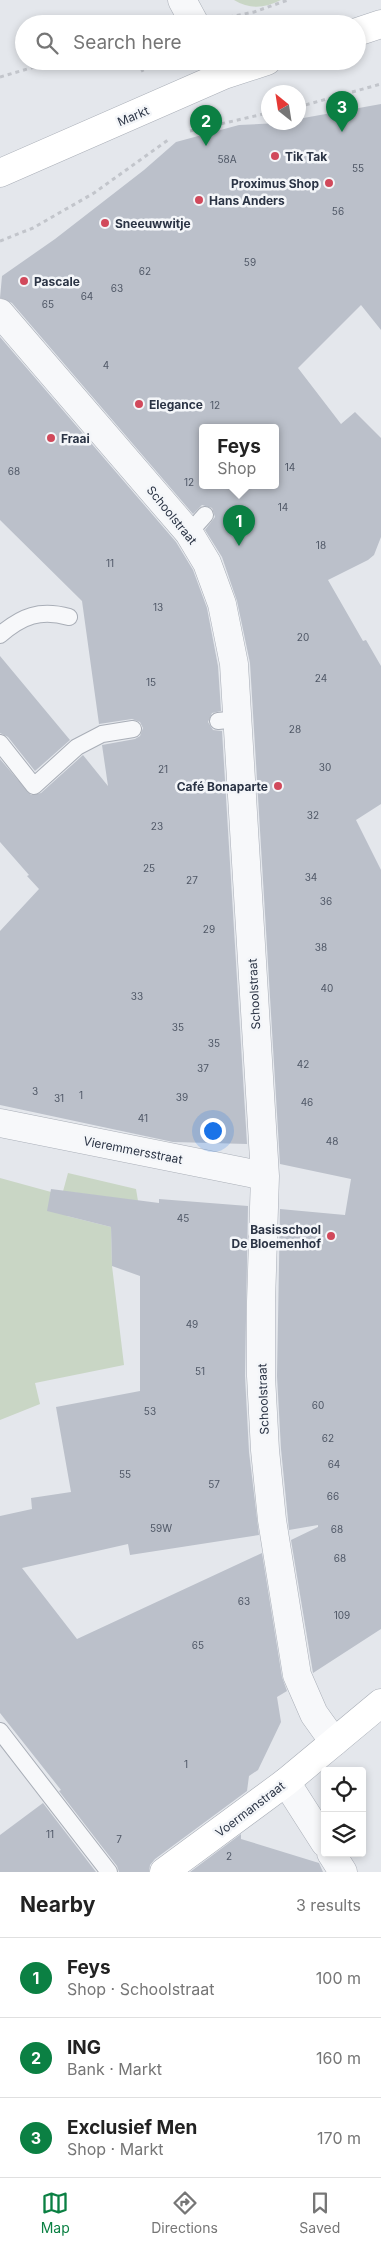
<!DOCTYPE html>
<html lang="en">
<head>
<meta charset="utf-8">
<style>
	:root { --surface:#fff; --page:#f6f6f6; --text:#222; --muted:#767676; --line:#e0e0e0; --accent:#0b8043 }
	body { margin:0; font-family:Inter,sans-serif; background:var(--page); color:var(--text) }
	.controls { position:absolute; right:15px; bottom:15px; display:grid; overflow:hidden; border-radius:5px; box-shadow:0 2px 8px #0003 }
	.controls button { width:45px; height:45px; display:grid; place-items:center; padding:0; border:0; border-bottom:1px solid var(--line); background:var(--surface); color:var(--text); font:25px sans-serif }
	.compass { position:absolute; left:261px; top:85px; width:45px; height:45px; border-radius:50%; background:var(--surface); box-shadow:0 2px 8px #0003; rotate:330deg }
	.you { position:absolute; left:212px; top:1130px; width:18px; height:18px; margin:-12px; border:4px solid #fff; border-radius:50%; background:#1a73e8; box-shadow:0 0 0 8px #1a73e833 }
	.badge { display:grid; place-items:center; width:32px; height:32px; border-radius:50%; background:var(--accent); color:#fff; font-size:16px; font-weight:700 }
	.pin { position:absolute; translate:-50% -41px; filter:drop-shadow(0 1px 2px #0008) }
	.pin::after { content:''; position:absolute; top:26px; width:18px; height:15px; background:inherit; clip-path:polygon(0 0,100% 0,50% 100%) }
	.popup { position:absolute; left:199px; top:424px; width:80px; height:65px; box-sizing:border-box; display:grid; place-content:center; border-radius:5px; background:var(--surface); filter:drop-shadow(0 1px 4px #0005); font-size:16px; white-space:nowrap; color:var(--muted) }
	.popup b { font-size:19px; color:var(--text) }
	.popup::after { content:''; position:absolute; left:50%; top:100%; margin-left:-10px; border:10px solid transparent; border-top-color:var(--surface) }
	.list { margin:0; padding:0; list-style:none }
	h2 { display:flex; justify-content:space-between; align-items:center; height:65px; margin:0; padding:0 20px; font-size:21px }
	h2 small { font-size:16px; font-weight:400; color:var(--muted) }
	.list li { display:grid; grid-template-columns:32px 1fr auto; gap:15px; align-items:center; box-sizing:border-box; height:80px; padding:0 20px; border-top:1px solid var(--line) }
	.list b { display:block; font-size:19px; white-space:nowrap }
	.list p { margin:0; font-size:16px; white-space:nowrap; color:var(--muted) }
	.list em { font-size:16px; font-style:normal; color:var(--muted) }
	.icon { flex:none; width:28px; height:28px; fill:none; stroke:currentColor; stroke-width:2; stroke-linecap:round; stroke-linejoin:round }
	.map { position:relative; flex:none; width:381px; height:1872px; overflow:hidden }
	.search { position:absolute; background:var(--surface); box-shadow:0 2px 8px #0003; left:15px; right:15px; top:15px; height:55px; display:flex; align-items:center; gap:12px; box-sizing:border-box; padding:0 18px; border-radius:28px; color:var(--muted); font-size:19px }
	.sheet { height:305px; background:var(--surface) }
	nav { display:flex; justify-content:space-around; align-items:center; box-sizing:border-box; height:70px; border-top:1px solid var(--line); background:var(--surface); font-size:14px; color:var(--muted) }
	nav a { display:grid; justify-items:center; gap:2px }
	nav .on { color:var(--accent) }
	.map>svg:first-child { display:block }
	.green { fill:#c9d6c5 }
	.building { fill:#bbc0ca; fill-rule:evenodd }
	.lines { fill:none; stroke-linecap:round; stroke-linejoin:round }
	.lane-casing { stroke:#a9aeb7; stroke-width:18 }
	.street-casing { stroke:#a9aeb7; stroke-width:29 }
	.secondary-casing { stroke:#a9aeb7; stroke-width:29 }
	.path { stroke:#c2c5cb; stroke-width:3; stroke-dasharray:4 4; stroke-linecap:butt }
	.lane { stroke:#f7f8fa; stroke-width:16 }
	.street { stroke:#f7f8fa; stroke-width:28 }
	.secondary { stroke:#fff; stroke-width:28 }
	.poi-dot { fill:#d1495b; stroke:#f4f6f9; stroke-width:2 }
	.labels { text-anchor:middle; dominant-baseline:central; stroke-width:5; stroke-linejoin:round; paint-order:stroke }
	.number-label { font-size:10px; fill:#4f5766 }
	.street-label { font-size:12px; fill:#2b3445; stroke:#f4f6f9 }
	.poi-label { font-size:12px; font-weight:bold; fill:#2b3445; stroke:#f4f6f9; text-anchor:start }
</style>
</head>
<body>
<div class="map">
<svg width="381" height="1872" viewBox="0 0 381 1872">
	<rect width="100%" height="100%" fill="#e4e7ec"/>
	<path class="green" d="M234,0H281C265,8 250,10 234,0Z
		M68,1173L136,1189L138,1201L70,1192L67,1216L111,1227L112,1266L124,1365L35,1383L40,1404L0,1420V1178L62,1195Z"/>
	<path class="building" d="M381,104V330L361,305L298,368L341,424L355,412L381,438V537L374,555L368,560L328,580L363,641L366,640L381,666V804L356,820L381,870V1629L313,1673L291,1540L318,1527V1525L289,1530L281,1449L277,1376L280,1209L345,1215L351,1179L280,1164L250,663L237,601L222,557L205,530L215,517L212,508L202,505L193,514L12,303L0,298L2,276L55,239L144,170L176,142L239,125L298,122V119ZM203,427H275V485H203Z
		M0,337L176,542L193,570L207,608L218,666L221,711L212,713L208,722L213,730L222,731L247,1144L173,1142L0,1105V931L39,889L27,876L29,875L0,842V759L31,795L41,793L83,755L108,786L102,745L135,739L140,736L143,728L140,722L132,719L99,724L82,601L0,520Z
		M0,656L70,740L35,771L8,737L0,733Z
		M51,1189L159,1203V1199L248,1206L245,1376L249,1452L259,1535L130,1555L128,1544L22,1568L77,1639L262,1553L282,1677L287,1691L277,1697L281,1722L258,1770L249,1776L247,1791L155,1859L150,1865L149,1872H119L117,1866L59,1791L61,1790L0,1713V1516L32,1509L31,1498L71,1492L56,1407L140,1391V1276L112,1266L111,1227L47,1211Z
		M43,1803L96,1872H0V1835Z
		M241,1834V1839L319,1863L323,1872H190Z"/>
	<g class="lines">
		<defs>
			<path id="lane" d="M189,533L205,515
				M0,635C22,616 40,609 69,617
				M218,721L238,719
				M0,743L34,786L77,747L102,734L133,729
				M0,1731L109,1872"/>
			<path id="street" d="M182,0L195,24
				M0,313L189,533L207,563L222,604L234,664L265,1176L261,1302V1376L265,1450L272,1520L297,1675L314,1714L334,1742
				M0,1123L265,1176
				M286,1782L325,1843
				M331,1853L343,1872"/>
			<path id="secondary" d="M357,32L381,24
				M0,173L224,75L267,61
				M164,1872L286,1782L381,1703"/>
		</defs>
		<use href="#lane" class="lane-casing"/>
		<use href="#street" class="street-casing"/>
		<use href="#secondary" class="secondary-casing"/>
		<path class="path" d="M229,17L254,12L288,0
			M138,61L143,72
			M0,77L55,61
			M298,107L381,84
			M190,131L268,113
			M0,241L33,228L94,193L168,140"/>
		<use href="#lane" class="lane"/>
		<use href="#street" class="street"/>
		<use href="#secondary" class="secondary"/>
	</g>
	<g class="poi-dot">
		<circle cx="275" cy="156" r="5"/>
		<circle cx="329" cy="183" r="5"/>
		<circle cx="199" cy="200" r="5"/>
		<circle cx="105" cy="223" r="5"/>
		<circle cx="24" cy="281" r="5"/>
		<circle cx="139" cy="404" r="5"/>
		<circle cx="51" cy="438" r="5"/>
		<circle cx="278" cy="786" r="5"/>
		<circle cx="331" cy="1236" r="5"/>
	</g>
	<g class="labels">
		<g class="number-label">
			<text x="227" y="159">58A</text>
			<text x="358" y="168">55</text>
			<text x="338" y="211">56</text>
			<text x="250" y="262">59</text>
			<text x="145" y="271">62</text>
			<text x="117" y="288">63</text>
			<text x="87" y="296">64</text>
			<text x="48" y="304">65</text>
			<text x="106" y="365">4</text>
			<text x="215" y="405">12</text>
			<text x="290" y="467">14</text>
			<text x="14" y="471">68</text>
			<text x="189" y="482">12</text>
			<text x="283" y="507">14</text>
			<text x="321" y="545">18</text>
			<text x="110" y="563">11</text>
			<text x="158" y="607">13</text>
			<text x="303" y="637">20</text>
			<text x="321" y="678">24</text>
			<text x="151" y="682">15</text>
			<text x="295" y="729">28</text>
			<text x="325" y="767">30</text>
			<text x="163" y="769">21</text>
			<text x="313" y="815">32</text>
			<text x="157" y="826">23</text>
			<text x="149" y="868">25</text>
			<text x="311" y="877">34</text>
			<text x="192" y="880">27</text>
			<text x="326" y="901">36</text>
			<text x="209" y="929">29</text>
			<text x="321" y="947">38</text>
			<text x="327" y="988">40</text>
			<text x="137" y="996">33</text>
			<text x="178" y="1027">35</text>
			<text x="214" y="1043">35</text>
			<text x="303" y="1064">42</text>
			<text x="203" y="1068">37</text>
			<text x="35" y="1091">3</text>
			<text x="81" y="1095">1</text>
			<text x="182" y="1097">39</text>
			<text x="59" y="1098">31</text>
			<text x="307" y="1102">46</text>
			<text x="143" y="1118">41</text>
			<text x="332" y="1141">48</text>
			<text x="183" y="1218">45</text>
			<text x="192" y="1324">49</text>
			<text x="200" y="1371">51</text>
			<text x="318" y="1405">60</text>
			<text x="150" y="1411">53</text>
			<text x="328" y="1438">62</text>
			<text x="334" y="1464">64</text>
			<text x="125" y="1474">55</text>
			<text x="214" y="1484">57</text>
			<text x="333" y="1496">66</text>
			<text x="161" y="1528">59W</text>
			<text x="337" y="1529">68</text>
			<text x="340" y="1558">68</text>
			<text x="244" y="1601">63</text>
			<text x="342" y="1615">109</text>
			<text x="198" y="1645">65</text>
			<text x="186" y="1764">1</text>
			<text x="50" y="1834">11</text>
			<text x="119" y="1839">7</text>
			<text x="229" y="1856">2</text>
		</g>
		<g class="street-label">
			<text transform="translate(133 116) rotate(-23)">Markt</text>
			<text transform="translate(172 515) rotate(51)">Schoolstraat</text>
			<text transform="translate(254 994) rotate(-93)">Schoolstraat</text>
			<text transform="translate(133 1150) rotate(11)">Vieremmersstraat</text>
			<text transform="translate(263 1399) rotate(-92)">Schoolstraat</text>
			<text transform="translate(250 1809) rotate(-37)">Voermanstraat</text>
		</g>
		<g class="poi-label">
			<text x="285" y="156">Tik Tak</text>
			<text x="319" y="183" text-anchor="end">Proximus Shop</text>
			<text x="209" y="200">Hans Anders</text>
			<text x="115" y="223">Sneeuwwitje</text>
			<text x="34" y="281">Pascale</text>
			<text x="149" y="404">Elegance</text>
			<text x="61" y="438">Fraai</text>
			<text x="268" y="786" text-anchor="end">Café Bonaparte</text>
			<text x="321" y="1229" text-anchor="end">Basisschool<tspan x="321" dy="14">De Bloemenhof</tspan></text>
		</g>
	</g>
</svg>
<div class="controls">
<button><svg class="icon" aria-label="locate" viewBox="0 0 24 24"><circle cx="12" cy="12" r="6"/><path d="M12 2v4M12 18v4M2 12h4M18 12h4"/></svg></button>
<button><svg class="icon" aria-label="layers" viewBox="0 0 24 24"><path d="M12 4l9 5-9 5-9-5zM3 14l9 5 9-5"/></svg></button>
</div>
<svg class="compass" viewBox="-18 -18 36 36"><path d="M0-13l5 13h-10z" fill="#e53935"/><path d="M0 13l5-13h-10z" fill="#767676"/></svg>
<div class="you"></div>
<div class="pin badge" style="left:239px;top:546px">1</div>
<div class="popup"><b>Feys</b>Shop</div>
<div class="pin badge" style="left:206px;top:146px">2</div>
<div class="pin badge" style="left:342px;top:132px">3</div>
<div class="search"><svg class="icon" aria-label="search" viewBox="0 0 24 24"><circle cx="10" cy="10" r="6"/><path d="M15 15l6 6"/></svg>Search here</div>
</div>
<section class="sheet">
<h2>Nearby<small>3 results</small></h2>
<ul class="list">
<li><span class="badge">1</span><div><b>Feys</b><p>Shop · Schoolstraat</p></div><em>100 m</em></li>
<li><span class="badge">2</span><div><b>ING</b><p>Bank · Markt</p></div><em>160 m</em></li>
<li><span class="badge">3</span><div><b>Exclusief Men</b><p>Shop · Markt</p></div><em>170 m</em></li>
</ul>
</section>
<nav>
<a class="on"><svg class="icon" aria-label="map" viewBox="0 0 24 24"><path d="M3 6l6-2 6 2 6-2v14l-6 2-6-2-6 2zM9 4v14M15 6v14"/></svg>Map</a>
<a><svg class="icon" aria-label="directions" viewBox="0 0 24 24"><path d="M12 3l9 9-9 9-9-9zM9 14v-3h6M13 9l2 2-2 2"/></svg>Directions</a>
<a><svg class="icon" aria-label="saved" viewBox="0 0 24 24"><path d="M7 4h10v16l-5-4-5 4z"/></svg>Saved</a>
</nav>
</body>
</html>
